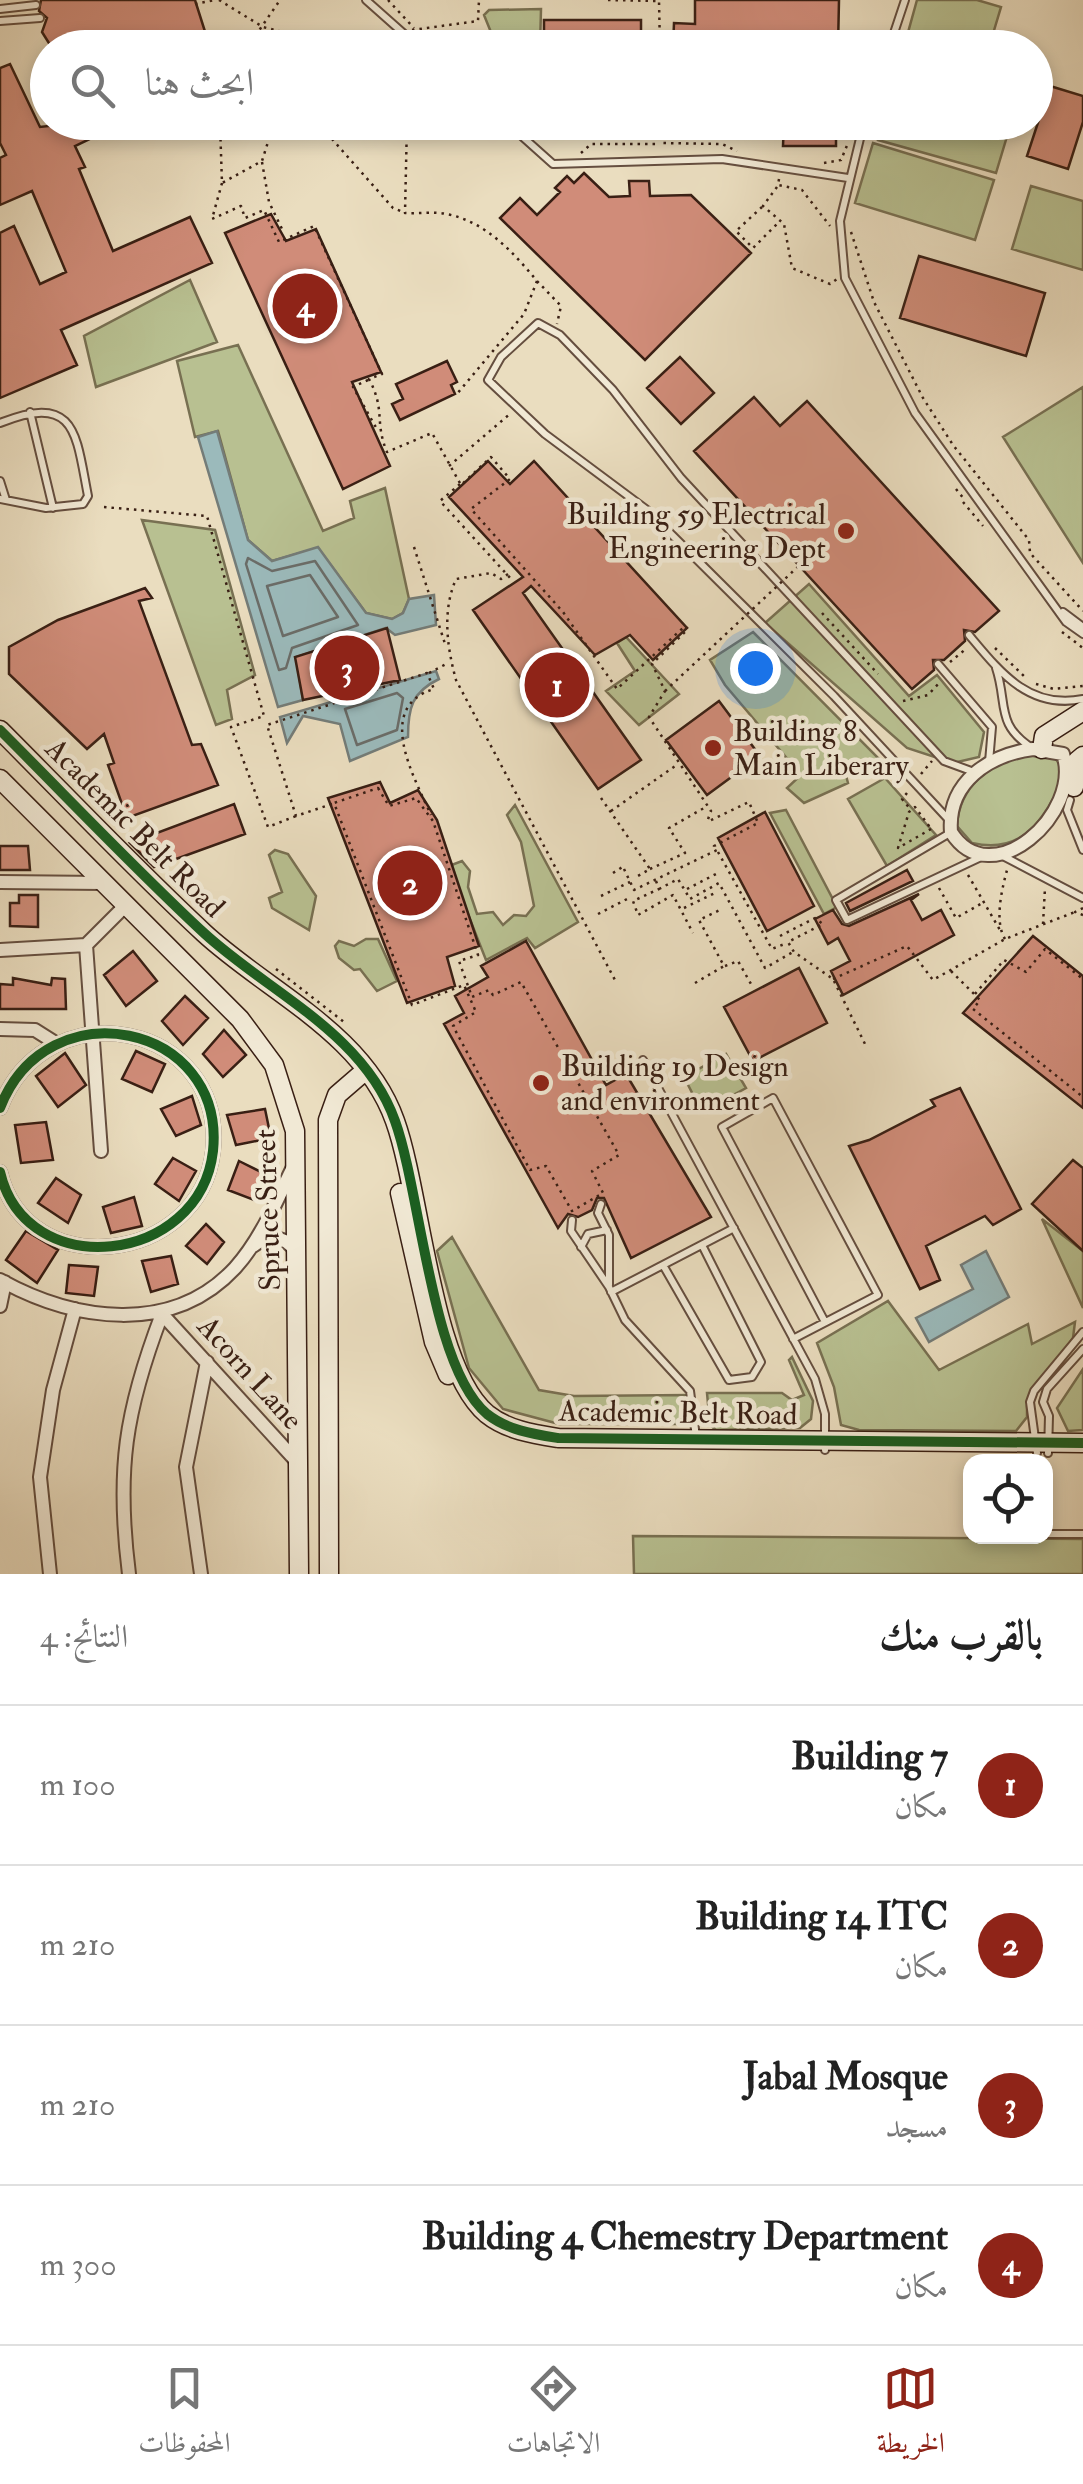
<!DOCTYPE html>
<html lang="ar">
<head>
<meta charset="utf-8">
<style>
	:root { --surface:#fff; --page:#f2f2f2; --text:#222; --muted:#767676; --line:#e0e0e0; --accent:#8f2418 }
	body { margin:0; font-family:"IM FELL Double Pica",Amiri,serif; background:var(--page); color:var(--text); direction:rtl }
	.controls { position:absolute; right:30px; bottom:30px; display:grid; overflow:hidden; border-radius:20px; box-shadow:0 5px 15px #0003 }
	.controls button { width:90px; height:90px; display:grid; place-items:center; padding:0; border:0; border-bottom:2px solid var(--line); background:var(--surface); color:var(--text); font:50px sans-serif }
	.you { position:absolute; left:755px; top:668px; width:35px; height:35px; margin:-25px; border:8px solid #fff; border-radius:50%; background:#1a73e8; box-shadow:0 0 0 15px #1a73e833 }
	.badge { display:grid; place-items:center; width:65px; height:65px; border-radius:50%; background:var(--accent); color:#fff; font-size:32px; font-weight:700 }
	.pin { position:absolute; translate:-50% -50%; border:5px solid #fff; box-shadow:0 2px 10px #0006 }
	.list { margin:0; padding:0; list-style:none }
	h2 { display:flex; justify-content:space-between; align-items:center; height:130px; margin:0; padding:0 40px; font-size:42px }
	h2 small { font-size:32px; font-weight:400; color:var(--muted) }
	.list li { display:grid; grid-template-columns:65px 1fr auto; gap:30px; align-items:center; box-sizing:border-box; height:160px; padding:0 40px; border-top:2px solid var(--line) }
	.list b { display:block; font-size:38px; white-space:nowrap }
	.list p { margin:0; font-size:32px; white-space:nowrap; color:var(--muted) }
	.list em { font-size:32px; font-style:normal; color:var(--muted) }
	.icon { flex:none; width:55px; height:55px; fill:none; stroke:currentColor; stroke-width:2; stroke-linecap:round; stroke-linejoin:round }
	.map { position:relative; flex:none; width:1083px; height:1574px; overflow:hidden; direction:ltr }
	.search { position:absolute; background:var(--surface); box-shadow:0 5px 15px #0003; left:30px; right:30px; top:30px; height:110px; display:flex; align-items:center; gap:25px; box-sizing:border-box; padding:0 35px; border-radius:55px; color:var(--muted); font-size:38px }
	.sheet { height:770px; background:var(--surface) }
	nav { display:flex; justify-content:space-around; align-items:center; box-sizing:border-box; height:140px; border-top:2px solid var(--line); background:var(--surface); font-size:28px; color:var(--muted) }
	nav a { display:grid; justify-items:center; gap:5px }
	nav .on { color:var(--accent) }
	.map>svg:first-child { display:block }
	.green { fill:#b8c091; stroke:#787052; stroke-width:2.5 }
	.water { fill:#9bbabb; stroke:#747c78; stroke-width:2.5 }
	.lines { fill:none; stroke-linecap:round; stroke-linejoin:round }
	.shore { stroke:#6a6c68; stroke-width:2.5 }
	.building { fill:#d08c79; stroke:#391f14; stroke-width:2.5 }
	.lane-casing { stroke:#654e3f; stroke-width:10 }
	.street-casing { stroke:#654e3f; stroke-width:16 }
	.secondary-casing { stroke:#391f14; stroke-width:21 }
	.path { stroke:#391f14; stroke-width:2.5; stroke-dasharray:2.5 5; stroke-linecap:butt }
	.lane { stroke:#f1e9d5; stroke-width:6 }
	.street { stroke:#f1e9d5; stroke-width:12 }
	.secondary { stroke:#f1e9d5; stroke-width:18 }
	.path-bridge { stroke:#391f14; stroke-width:2.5; stroke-dasharray:2.5 5; stroke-linecap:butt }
	.cycleway-casing { stroke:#f1e9d5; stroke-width:16 }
	.cycleway { stroke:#1b5e20; stroke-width:10 }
	.poi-dot { fill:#8f2418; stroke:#f1e9d5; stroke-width:4 }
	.labels { text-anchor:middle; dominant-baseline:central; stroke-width:9; stroke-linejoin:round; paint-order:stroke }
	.poi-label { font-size:30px; fill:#391f14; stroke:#f1e9d5; text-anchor:start }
	.street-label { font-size:30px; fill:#391f14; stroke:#f1e9d5 }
</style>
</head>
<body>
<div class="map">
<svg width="1083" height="1574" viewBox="0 0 1083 1574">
	<rect width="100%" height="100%" fill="#eaddbf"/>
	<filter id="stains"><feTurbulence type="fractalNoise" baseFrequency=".002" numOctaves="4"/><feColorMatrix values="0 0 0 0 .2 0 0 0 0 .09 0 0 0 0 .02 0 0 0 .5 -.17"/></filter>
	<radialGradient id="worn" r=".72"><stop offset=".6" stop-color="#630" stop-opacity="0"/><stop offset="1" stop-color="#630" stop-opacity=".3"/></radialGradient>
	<path class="green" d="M917,0H977L1001,7L989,47H904Z
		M541,9L540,47H497L484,15L489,10Z
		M882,123V122L1011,123L996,173L878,140Z
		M873,143L994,180L975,240L855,203Z
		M1031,186L1083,201V270L1012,249Z
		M190,280L217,342L96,387L84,336Z
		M238,345L323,531L354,518L350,501L385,488L409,599L403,613L392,619L366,613L318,548L272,561L248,540L218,431L195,437L177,361Z
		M1083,387V563L1003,437Z
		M142,520L215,530L255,675L227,690L232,719L216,725Z
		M809,584L909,696L937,675L984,732L979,757L953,763L907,748L765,623Z
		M753,632L885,765L859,776L842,761L848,783L804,803L787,788L801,775L725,685L710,660Z
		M626,637L679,694L639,725L606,691L635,671L617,643Z
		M1029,754L1056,759L1066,775C1045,815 1026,856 972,843L957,826C959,785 992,762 1029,754Z
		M885,778L936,835L887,866L848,799Z
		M515,805L578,922L535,948L527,938L486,960L449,866L462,861L470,871L468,887L477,914L493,912L503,925L514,915L526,916L534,906L521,842L507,815Z
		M786,810L837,907L824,914L770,813Z
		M275,850L288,854L316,896L309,930L272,908L269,898L282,892L269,855Z
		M366,939H378L397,981L377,991L360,969L354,970L339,958L335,946L339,941L354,946Z
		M726,1054L746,1088L702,1112L684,1077Z
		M1042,1219L1083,1251V1308Z
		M452,1237L539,1390L574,1396L688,1395V1424H559L503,1409L469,1368L437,1251Z
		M888,1301L939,1370L1028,1324L1032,1344L1075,1322L1073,1338L1027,1406V1417L1016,1431L859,1430L841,1425L834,1387L817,1343Z
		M792,1357L813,1401L811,1419L800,1428L716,1430L710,1425L707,1393H782L792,1400L804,1395L789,1360Z
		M1083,1369V1430L1068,1431L1057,1408Z
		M633,1536L1083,1539V1574H634Z"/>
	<path class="water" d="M217,431L248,540L272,561L318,547L366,613L392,619L403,613L409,599L434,595L436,625L395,635L386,628L296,657L303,700L278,707L198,437Z
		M436,671L439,679C412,692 408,708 408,737L350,761L340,724L303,716L287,743L280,717Z
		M986,1251L1009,1297L929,1342L916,1318L973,1289L961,1265Z"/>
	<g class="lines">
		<path class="shore" d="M248,558L272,571L315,561L358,625L292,648L286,668L279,670L246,564Z
			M310,575L338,617L283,636L267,586Z
			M397,693L403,698L397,730L357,745L345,709Z"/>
	</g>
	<path class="building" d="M41,0H195L208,41L187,48H52L42,32L47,18L39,11Z
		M695,0H839L838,48H673L674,23L695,24Z
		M544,20H641V48L544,47Z
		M10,64L40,127L85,122L92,138L75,146L85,167L79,169L113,251L190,217L212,263L61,330L77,365L0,398V233L14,226L40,284L66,272L32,191L0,205V158L6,155L0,143V68Z
		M1050,86L1083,96V122L1068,169L1027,156Z
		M784,122H836V146H783Z
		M584,173L609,197L630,196L629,181H649L650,196L691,195L751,253L645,360L500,218L520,198L537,215L560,192L555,188L567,176L574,183Z
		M271,214L286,241L316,229L381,372L352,382L390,466L343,489L225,233Z
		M919,256L1045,293L1026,356L900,318Z
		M680,357L714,393L681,424L647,388Z
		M447,361L457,382L451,385L455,394L400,420L392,404L403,399L396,384Z
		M754,397L780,426L807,401L999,611L975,632L964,630L965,641L944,660H933L934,670L912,689L694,451Z
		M488,461L510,484L534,461L687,628L653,660L630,635L595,655L531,586L523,593L641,760L598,789L473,610L523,577L449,497Z
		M145,588L152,598L139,601L192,745L201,744L218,785L127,818L108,765L114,763L104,734L87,749L9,674V647L58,620Z
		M387,628L400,680L303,700L295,657Z
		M719,701L760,756L707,795L666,740Z
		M380,782L390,803L418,790L437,820L479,946L447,957L455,986L407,1003L328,798Z
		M234,804L245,834L154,867L130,843Z
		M765,812L814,906L767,931L718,838Z
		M0,846H28L30,870H0Z
		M907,870L913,881L850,911L846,903Z
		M919,894L911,900L922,920L941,910L954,935L843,995L831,971L850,961L838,938L828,944L815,919L833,910L842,924L849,926Z
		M19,895H38V927L10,926V903H19Z
		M1033,936L1083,976V1108L963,1013Z
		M526,941L606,1085L626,1074L711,1217L631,1258L604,1198H597L592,1210L578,1217L568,1214L558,1228L444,1024L464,1013L455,996L488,977L481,966Z
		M133,951L157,981L126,1006L104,975Z
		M799,968L827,1023L753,1061L724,1007Z
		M13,978L51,985L52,978L65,979L66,1009H0V984L13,985Z
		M185,996L208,1018L183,1045L162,1021Z
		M224,1030L246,1055L223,1077L203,1054Z
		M136,1051L165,1064L152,1092L122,1079Z
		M65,1053L86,1085L58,1107L36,1076Z
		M960,1088L1021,1209L993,1225L985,1216L926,1246L940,1280L920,1289L849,1146L869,1140L935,1106L931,1100Z
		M192,1096L201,1125L176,1136L161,1109Z
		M265,1109L271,1138L236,1145L227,1115Z
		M46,1122L53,1160L21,1163L15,1125Z
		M173,1158L196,1171L179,1201L155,1184Z
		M1073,1160L1083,1168V1251L1032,1204Z
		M239,1161L265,1174L254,1200L228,1190Z
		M56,1178L81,1195L68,1223L38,1203Z
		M134,1197L142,1226L111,1233L103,1207Z
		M206,1224L224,1242L207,1264L186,1246Z
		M26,1231L58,1250L37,1283L6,1260Z
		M171,1256L178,1284L151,1292L142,1261Z
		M69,1265L98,1267L94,1296L66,1293Z"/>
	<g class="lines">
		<defs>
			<path id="lane" d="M366,0L420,48
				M0,9L36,5
				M0,21L40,18
				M889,48L905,0
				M506,122L553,164L722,159L848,178
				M864,122L840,221L845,278L915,413L1066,622L1083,634
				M30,412L53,508
				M0,423C77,392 76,435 88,496L83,504L46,508L0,499
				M0,481L6,500
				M1063,612L1083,627
				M969,635C1000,672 1029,710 1083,699
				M938,664L992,727L989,762
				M996,668C1008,704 995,724 1032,748
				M1070,800L1067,810L1083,850
				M949,820L834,696L647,510L545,434L488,380L501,357L538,323L560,335L613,390L681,478L944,761L974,772
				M950,833L836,900L847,920L981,857
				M1003,856L1083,898
				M643,1060L815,1379L825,1414V1450
				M601,1204L598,1213L609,1235V1285
				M572,1220L571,1231L609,1287L625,1320L690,1391L696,1437
				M581,1247L588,1234L607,1230
				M663,1265L729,1380L752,1377L761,1362L702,1245
				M611,1292L734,1228
				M793,1339L878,1295L773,1098L722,1127L825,1322
				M1037,1453L1030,1402L1034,1391L1083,1332
				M1048,1453L1049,1416L1043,1402L1047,1389L1083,1349
				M1046,1534H1083"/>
			<path id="street" d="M1033,749L1063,754C1083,813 991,896 951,832C947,782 989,755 1033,749Z
				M0,882L103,883
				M86,945L101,1151
				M0,950L86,945L126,905
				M0,1029L35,1030L54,1042
				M0,1108C47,986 226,1023 213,1151C200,1265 26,1284 0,1172
				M253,1246C267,1235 285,1235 295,1251
				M0,1280C74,1321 172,1336 235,1268C261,1239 276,1202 293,1167
				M0,1306L5,1282
				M50,1574L40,1477L53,1390L75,1309
				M129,1574C116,1471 125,1411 162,1314L299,1464
				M201,1574L186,1467L207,1362"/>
			<path id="secondary" d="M0,730C68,798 134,868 204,933C268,992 364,1033 395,1121C421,1193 431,1367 487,1414C507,1430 533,1434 558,1438L1083,1443
				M1042,749L1044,736L1083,711
				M0,779L240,1019L274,1065L295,1131L299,1574
				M1074,787L1077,761L1083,756
				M400,1193L434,1342L448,1375
				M329,1574L328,1120L337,1095L359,1076"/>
		</defs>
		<use href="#lane" class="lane-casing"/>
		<use href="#street" class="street-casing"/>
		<use href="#secondary" class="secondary-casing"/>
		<path class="path" d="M219,0L263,27L345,48
			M388,0L414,28
			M608,0L659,1L660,48
			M195,4L215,0
			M412,30L478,21L479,0
			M427,40L435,48
			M247,48L280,0
			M368,48L377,38L388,48
			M218,122H277
			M317,122L393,208L403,212
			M407,122L405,213C418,214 433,211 446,214C485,221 513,252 537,281L524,314L456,395
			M661,122L662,143L722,144L737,151
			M220,124L222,183L262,161L273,126
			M581,153L591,144H659
			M262,162L269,202L283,231
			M824,163L841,160L848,143
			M779,179L778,185L802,190L830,226
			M222,183L212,219L241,206L245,218L264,210L279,242L314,226L382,374L369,379C386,411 374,421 387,452L432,433L461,485L491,457L510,479L471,509L563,612L617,689L685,626L688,629L652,664L665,691L649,717L711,811L707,822
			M777,187L763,206L784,224L792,268L830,284L837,279
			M762,207L736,231L753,248L780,221
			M851,232L874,302L923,398L953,445L1029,540L1030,553L1083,611
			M537,281L561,306L557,324
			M368,380L353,387L378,431
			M449,466L511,413
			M460,484L440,501L512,580
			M956,489L964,499
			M963,502L983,526
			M104,507L207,516L264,716L231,727L268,827L296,816
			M414,547L446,647
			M508,574L501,579L491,573L456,579C442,611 447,647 456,680L615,980
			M822,613L878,674
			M1062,632L1083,648
			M995,648L1025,677
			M950,662L967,648
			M429,673L448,663
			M1036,684L1054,689L1083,686
			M903,701L928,695L940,682
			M921,774L932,761
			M378,788L389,806L416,798L433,821L478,955L459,961L472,997L489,990L493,995L521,982L619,1155L592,1171L603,1193L572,1211L546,1166L530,1170L453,1026L476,1012L464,985L412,1005L334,803Z
			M907,793L902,799L911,810
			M601,798L650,869L636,877
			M332,804L296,816L267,725L427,673L434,689C374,707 414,777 431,815
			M611,811L678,764
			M931,829L898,848L909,812L915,807L932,830
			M718,852L772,949L787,943
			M624,869L634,890L717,850L714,846L758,823L749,802L707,822
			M650,869L685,853L669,828L704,808
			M613,873L624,866
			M968,875L1000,930
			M656,881L659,889L633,901L638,915L673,895L693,933
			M939,888L956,918L984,902
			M659,889L678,879L690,899L719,883L765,968L793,952
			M687,889L716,874
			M601,896L630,882
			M684,908L715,893
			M1083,908L1075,912L1083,915
			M598,914L629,898
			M1043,924L1045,888
			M780,936L815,918L823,924L788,942L794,952L833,979L866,1046
			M1005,939C994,921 1002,889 1007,870
			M725,966L738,961L751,984
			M276,969L344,1022
			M951,971L980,1000L973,1009L1083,1097
			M833,979L907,946L933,980L1005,939L1075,912
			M695,983L724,966L699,920L722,909
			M975,994L1004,960L1026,972L1045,949L1083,979
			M606,1080L625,1069"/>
		<use href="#lane" class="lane"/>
		<use href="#street" class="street"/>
		<use href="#secondary" class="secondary"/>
		<path class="path-bridge" d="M665,691L804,561"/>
		<defs>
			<path id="cycleway" d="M0,730C68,798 134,868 204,933C268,992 364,1033 395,1121C421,1193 431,1367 487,1414C507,1430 533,1434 558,1438L1083,1443
				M0,1108C47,986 226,1023 213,1151C200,1265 26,1284 0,1172"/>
		</defs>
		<use href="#cycleway" class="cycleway-casing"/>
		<use href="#cycleway" class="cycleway"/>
	</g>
	<g class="poi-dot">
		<circle cx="846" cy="531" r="10"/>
		<circle cx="713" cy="748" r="10"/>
		<circle cx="541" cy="1083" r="10"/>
	</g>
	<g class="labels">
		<g class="poi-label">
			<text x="826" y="514" text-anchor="end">Building 59 Electrical<tspan x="826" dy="34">Engineering Dept</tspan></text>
			<text x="733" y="731">Building 8<tspan x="733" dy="34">Main Liberary</tspan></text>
			<text x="561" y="1066">Building 19 Design<tspan x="561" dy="34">and environment</tspan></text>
		</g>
		<g class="street-label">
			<text transform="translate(135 828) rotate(45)">Academic Belt Road</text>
			<text transform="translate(268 1210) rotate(-92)">Spruce Street</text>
			<text transform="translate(250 1373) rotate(48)">Acorn Lane</text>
			<text transform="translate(678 1413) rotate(1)">Academic Belt Road</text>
		</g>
	</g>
	<rect width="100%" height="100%" filter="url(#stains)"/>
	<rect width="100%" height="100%" fill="url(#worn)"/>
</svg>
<div class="controls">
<button><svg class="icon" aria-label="locate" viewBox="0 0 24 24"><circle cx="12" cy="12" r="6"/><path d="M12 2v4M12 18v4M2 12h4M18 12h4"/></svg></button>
</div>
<div class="you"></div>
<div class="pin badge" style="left:557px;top:685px">1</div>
<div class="pin badge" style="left:410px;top:883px">2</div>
<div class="pin badge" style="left:347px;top:668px">3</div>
<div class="pin badge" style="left:305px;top:306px">4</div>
<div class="search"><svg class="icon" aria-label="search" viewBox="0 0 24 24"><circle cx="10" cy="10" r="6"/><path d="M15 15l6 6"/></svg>ابحث هنا</div>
</div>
<section class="sheet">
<h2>بالقرب منك<small>النتائج: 4</small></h2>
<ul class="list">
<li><span class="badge">1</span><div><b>Building 7</b><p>مكان</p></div><em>100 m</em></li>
<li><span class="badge">2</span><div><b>Building 14 ITC</b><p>مكان</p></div><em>210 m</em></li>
<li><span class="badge">3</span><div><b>Jabal Mosque</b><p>مسجد</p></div><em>210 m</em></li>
<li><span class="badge">4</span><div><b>Building 4 Chemestry Department</b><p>مكان</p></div><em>300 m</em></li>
</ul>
</section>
<nav>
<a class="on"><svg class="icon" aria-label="map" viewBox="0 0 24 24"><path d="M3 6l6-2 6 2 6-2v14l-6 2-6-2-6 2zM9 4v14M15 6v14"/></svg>الخريطة</a>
<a><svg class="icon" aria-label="directions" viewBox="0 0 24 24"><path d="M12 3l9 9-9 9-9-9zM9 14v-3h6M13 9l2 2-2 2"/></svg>الاتجاهات</a>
<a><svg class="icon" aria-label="saved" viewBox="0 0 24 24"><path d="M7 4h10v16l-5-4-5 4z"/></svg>المحفوظات</a>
</nav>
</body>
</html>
